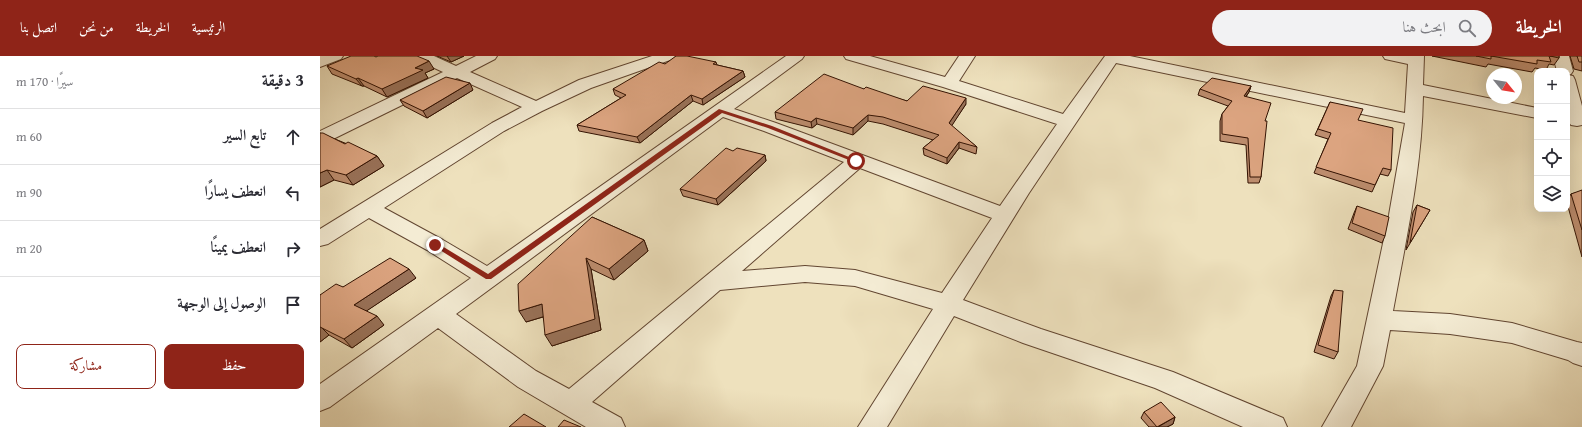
<!DOCTYPE html>
<html lang="ar">
<head>
<meta charset="utf-8">
<style>
	:root { --surface:#fff; --page:#f2f2f3; --text:#2b2b33; --muted:#7c7c81; --line:#e1e1e2; --accent:#8f2418 }
	body { margin:0; font-family:"Gentium Book Plus",Amiri,serif; background:var(--page); color:var(--text); direction:rtl }
	.controls { position:absolute; right:12px; top:12px; display:grid; overflow:hidden; border-radius:8px; box-shadow:0 4px 16px #0002 }
	.controls button { width:36px; height:36px; display:grid; place-items:center; padding:0; border:0; border-bottom:1px solid var(--line); background:var(--surface); color:var(--text); font:20px sans-serif }
	.compass { position:absolute; left:1166px; top:12px; width:36px; height:36px; border-radius:50%; background:var(--surface); box-shadow:0 4px 16px #0002; rotate:120deg }
	.stop { position:absolute; width:12px; height:12px; margin:-9px; border:3px solid #8f2418; border-radius:50%; background:#fff }
	.stop.end { background:#8f2418; border-color:#fff; box-shadow:0 1px 4px #0008 }
	.list { margin:0; padding:0; list-style:none }
	h2 { display:flex; justify-content:space-between; align-items:center; height:52px; margin:0; padding:0 16px; font-size:17px }
	h2 small { font-size:13px; font-weight:400; color:var(--muted) }
	.list li { display:grid; grid-template-columns:26px 1fr auto; gap:12px; align-items:center; box-sizing:border-box; height:56px; padding:0 16px; border-top:1px solid var(--line) }
	.list b { display:block; font-size:15px; white-space:nowrap }
	.list em { font-size:13px; font-style:normal; color:var(--muted) }
	.actions { display:flex; gap:8px; padding:12px 16px }
	.actions a { flex:1; padding:9px 0; border:1px solid var(--accent); border-radius:8px; text-align:center; font-size:14px; color:var(--accent) }
	.actions .main { background:var(--accent); color:#fff }
	.icon { flex:none; width:22px; height:22px; fill:none; stroke:currentColor; stroke-width:2; stroke-linecap:round; stroke-linejoin:round }
	.map { position:relative; flex:none; width:1262px; height:371px; overflow:hidden; direction:ltr }
	header { display:flex; align-items:center; gap:24px; box-sizing:border-box; height:56px; padding:0 20px; background:var(--accent); color:#fff }
	header strong { font-size:19px }
	nav { display:flex; gap:22px; margin-inline-start:auto; font-size:14px }
	.search { width:280px; height:36px; background:var(--page); display:flex; align-items:center; gap:10px; box-sizing:border-box; padding:0 14px; border-radius:22px; color:var(--muted); font-size:15px }
	main { display:flex }
	aside { flex:1; background:var(--surface) }
	.map>svg:first-child { display:block }
	.lines { fill:none; stroke-linecap:round; stroke-linejoin:round }
	.minor-casing { stroke:#624631; stroke-width:2 }
	.minor { fill:#f4ecd4; fill-rule:evenodd }
	.wall { fill:#bd8d6e; stroke:#331202 }
	.shaded-wall { fill:#9a735a; stroke:#331202 }
	.building { fill:#dca480; stroke:#331202 }
	.route { fill:#8f2418 }
</style>
</head>
<body>
<header>
<strong>الخريطة</strong>
<div class="search"><svg class="icon" aria-label="search" viewBox="0 0 24 24"><circle cx="10" cy="10" r="6"/><path d="M15 15l6 6"/></svg>ابحث هنا</div>
<nav><a>الرئيسية</a><a>الخريطة</a><a>من نحن</a><a>اتصل بنا</a></nav>
</header>
<main>
<div class="map">
<svg width="1262" height="371" viewBox="0 0 1262 371">
	<rect width="100%" height="100%" fill="#eee1bd"/>
	<filter id="stains"><feTurbulence type="fractalNoise" baseFrequency=".005" numOctaves="4"/><feColorMatrix values="0 0 0 0 .2 0 0 0 0 .09 0 0 0 0 .02 0 0 0 .5 -.17"/></filter>
	<radialGradient id="worn" r=".72"><stop offset=".6" stop-color="#630" stop-opacity="0"/><stop offset="1" stop-color="#630" stop-opacity=".3"/></radialGradient>
	<g class="lines">
		<defs>
			<path id="minor" d="M0,0H23L21,3L0,11Z
				M93,0H114L136,10L156,0H177L175,3L150,16L216,45L259,24L332,0H355L353,3L271,32L222,55L184,75L64,152L123,184L167,210L466,0H484L482,3L414,53L456,67L680,150L737,68L623,31L526,3L524,0H550L625,21L639,0H655L639,25L743,58L785,0H810L1085,57L1088,8L1065,3L1063,0H1104L1103,29L1217,52V62L1103,40C1102,112 1086,184 1073,255L1130,258L1192,267L1257,286L1262,287V310L1253,307L1248,304L1192,287L1130,278L1070,274L1063,310L1031,371H1002L1037,310L1069,159L1085,67L796,7L709,137L643,244L721,273L853,316L963,362L967,371H923L835,332L703,287L634,260L567,371H538L613,253L535,230L485,226L400,234L272,346L301,362L305,371H266L198,331L118,272L10,351L0,355V328L151,222L107,194L49,162L8,188L0,190V173L172,67L202,51L137,22L7,86L0,88V75L123,16L95,3ZM403,61L444,75L524,106L249,333L216,315L136,258ZM540,112L672,162L622,237L535,214L485,210L422,215Z
				M1233,0H1249L1253,15L1251,18L1248,19L1253,20L1255,24L1262,50V69L1257,70L1251,69L1248,65L1247,15H1237Z"/>
		</defs>
		<use href="#minor" class="minor-casing"/>
		<use href="#minor" class="minor"/>
	</g>
	<path class="wall" d="M117,0H144L131,6Z
		M1112,0H1239V2L1234,9L1229,8L1226,14L1215,12L1212,16L1168,8L1166,11Z
		M1250,0H1262V15L1254,13Z
		M56,1L114,13L105,17L108,22L67,41L44,30H42L12,18L7,10Z
		M396,6L397,9L423,15L425,21L383,49L373,45L320,87L259,75L257,69L301,42L295,39L293,33L345,8Z
		M931,30L929,36L926,41L945,65L941,121L939,127H928L926,89L900,85V65L902,58L908,50L878,39L880,33Z
		M544,33L587,45L646,48L631,70L657,91L656,98L639,92L627,108L604,99L603,92L613,84L563,68L548,65L533,79L497,68L492,72L456,63L455,56Z
		M153,34L107,62L84,50L80,44Z
		M1010,46L1038,64L1071,114L1068,120L1060,118L1052,136L994,117L1008,83L995,79Z
		M0,77L57,100L64,110L33,129L14,124L0,131Z
		M445,99L446,105L398,149L363,140L360,133Z
		M1262,135V201L1247,147V144L1251,138Z
		M1097,149L1110,154L1086,194L1093,156Z
		M1037,150L1065,180L1062,187L1028,173L1034,157Z
		M272,161L324,184L328,195L294,224L271,213L281,274L232,290L223,261L206,266Z
		M96,222L46,255L64,269L32,292L9,279L0,286V239L23,231Z
		M1014,234L1018,296L1014,303L994,296L1011,240Z
		M824,356L855,361L853,368L847,371H829L821,362Z"/>
	<path class="shaded-wall" d="M127,0H144L131,6Z
		M109,5L114,13L105,17L108,22L67,41L62,33L95,12Z
		M423,15L425,21L383,49L382,43Z
		M38,22L44,30H42L36,23Z
		M150,27L153,34L107,62L103,55Z
		M931,30L929,36L922,46L924,40Z
		M371,39L373,45L320,87L317,81Z
		M646,42V48L629,74V67Z
		M548,59V65L533,79V72Z
		M496,62L497,68L492,72L491,66Z
		M639,86V92L627,108V102Z
		M445,99L446,105L398,149L396,143Z
		M57,100L64,110L33,129L26,119Z
		M7,114L14,124L0,131V117Z
		M324,184L328,195L294,224L289,213Z
		M266,202L271,213L281,274L232,290L225,279Z
		M89,213L96,222L42,258L34,249Z
		M222,248L229,259L206,266L199,255Z
		M57,260L64,269L32,292L24,283Z
		M0,270L9,279L0,286Z
		M855,361L853,368L847,371H838Z"/>
	<path class="building" d="M31,0H54L56,1L58,0H97L109,5L95,12L103,14L62,33L38,22L36,23L7,10Z
		M356,0H367L396,6L393,8L423,15L382,43L371,39L317,81L257,69L306,39L293,33L339,6L345,8Z
		M1156,0H1229L1231,6L1217,4V8L1171,0V3Z
		M1230,0H1239V2Z
		M1257,0H1262V6H1259Z
		M504,18L544,33L546,31L587,45L603,30L646,42L629,67L657,91L639,86L627,102L603,92L619,79L563,61L548,59L533,72L496,62L491,66L455,56Z
		M126,21L150,27L103,55L80,44Z
		M892,22L931,30L924,40L951,47L945,65H947L941,121H930L928,82L902,78V58L912,45L880,33Z
		M1010,46L1043,53L1038,64L1073,72L1071,114L1063,112L1055,129L996,111L1011,77L998,73Z
		M0,77H3L25,88L28,86L57,100L26,119L7,114L0,117Z
		M406,92L413,95L417,92L445,99L396,143L360,133Z
		M1262,134V174L1251,138Z
		M1097,149L1110,154L1090,187Z
		M1037,150L1069,161L1065,180L1032,167Z
		M272,161L324,184L289,213L266,202L275,263L225,279L222,248L199,255L198,228Z
		M70,202L89,213L34,249L57,260L24,283L0,271V239L16,228L23,231Z
		M1014,234L1023,235L1018,296L998,289Z
		M841,346L855,361L837,371L824,356Z
		M204,358L226,371H189Z
		M244,364L261,371H238Z"/>
	<path class="route" d="M399,53L452,70L539,105L534,106L448,72L402,57L171,223H166L112,189L113,187H117L168,218Z"/>
	<rect width="100%" height="100%" filter="url(#stains)"/>
	<rect width="100%" height="100%" fill="url(#worn)"/>
</svg>
<div class="controls">
<button>+</button>
<button>−</button>
<button><svg class="icon" aria-label="locate" viewBox="0 0 24 24"><circle cx="12" cy="12" r="6"/><path d="M12 2v4M12 18v4M2 12h4M18 12h4"/></svg></button>
<button><svg class="icon" aria-label="layers" viewBox="0 0 24 24"><path d="M12 4l9 5-9 5-9-5zM3 14l9 5 9-5"/></svg></button>
</div>
<svg class="compass" viewBox="-18 -18 36 36"><path d="M0-13l5 13h-10z" fill="#e53935"/><path d="M0 13l5-13h-10z" fill="#7c7c81"/></svg>
<div class="stop" style="left:536px;top:105px"></div>
<div class="stop end" style="left:115px;top:189px"></div>
</div>
<aside>
<h2>3 دقيقة<small>سيرًا · 170 m</small></h2>
<ul class="list">
<li><svg class="icon" aria-label="ahead" viewBox="0 0 24 24"><path d="M12 20V5M6 11l6-6 6 6"/></svg><div><b>تابع السير</b></div><em>60 m</em></li>
<li><svg class="icon" aria-label="left" viewBox="0 0 24 24"><path d="M17 20v-9H6M10 6l-5 5 5 5"/></svg><div><b>انعطف يسارًا</b></div><em>90 m</em></li>
<li><svg class="icon" aria-label="right" viewBox="0 0 24 24"><path d="M7 20v-9h11M14 6l5 5-5 5"/></svg><div><b>انعطف يمينًا</b></div><em>20 m</em></li>
<li><svg class="icon" aria-label="arrive" viewBox="0 0 24 24"><path d="M6 21V4h12l-3 4 3 4H6"/></svg><div><b>الوصول إلى الوجهة</b></div></li>
</ul>
<div class="actions"><a class="main">حفظ</a><a>مشاركة</a></div>
</aside>
</main>
</body>
</html>
